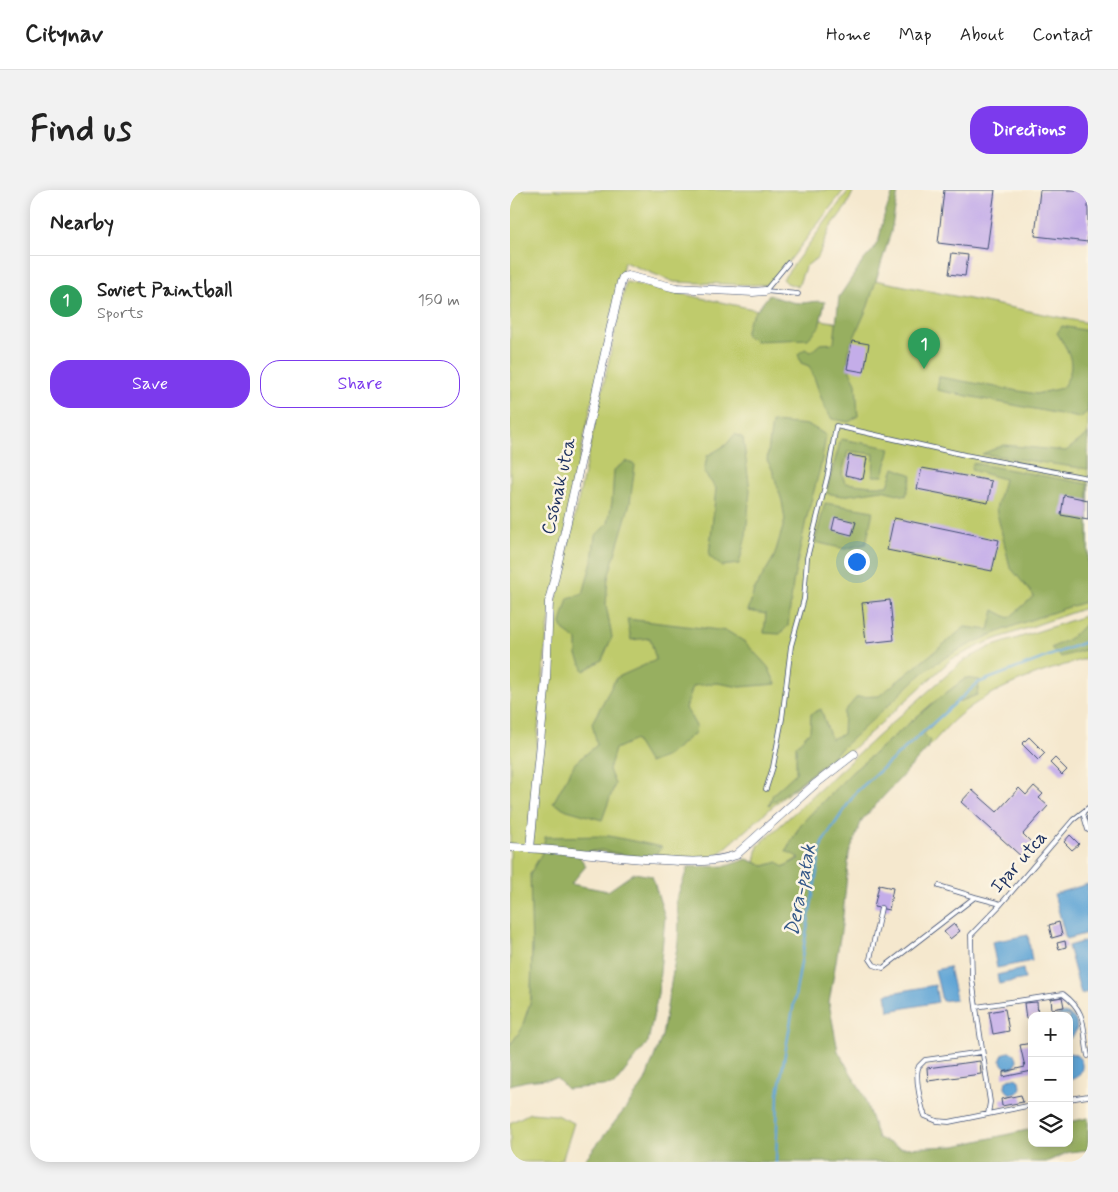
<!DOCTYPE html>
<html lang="en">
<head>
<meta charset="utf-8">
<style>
	:root { --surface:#fff; --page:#f2f2f2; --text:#222; --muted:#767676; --line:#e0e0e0; --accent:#7c3aed }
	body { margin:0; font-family:Mynerve,sans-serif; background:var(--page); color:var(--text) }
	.controls { position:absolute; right:15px; bottom:15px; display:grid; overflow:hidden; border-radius:10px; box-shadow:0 2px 12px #0003 }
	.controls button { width:45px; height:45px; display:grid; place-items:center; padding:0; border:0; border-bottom:1px solid var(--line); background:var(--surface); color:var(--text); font:25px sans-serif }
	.you { position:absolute; left:346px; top:371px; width:18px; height:18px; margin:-12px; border:4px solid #fff; border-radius:50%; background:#1a73e8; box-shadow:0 0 0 8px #1a73e833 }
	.badge { display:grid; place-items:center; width:32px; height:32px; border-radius:50%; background:var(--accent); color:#fff; font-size:16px; font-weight:700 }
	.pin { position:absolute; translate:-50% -41px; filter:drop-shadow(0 1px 2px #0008) }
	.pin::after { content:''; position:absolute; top:26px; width:18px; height:15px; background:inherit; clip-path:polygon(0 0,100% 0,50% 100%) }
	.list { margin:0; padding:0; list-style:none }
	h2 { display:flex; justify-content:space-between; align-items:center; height:65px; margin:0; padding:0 20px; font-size:21px }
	h2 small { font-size:16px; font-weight:400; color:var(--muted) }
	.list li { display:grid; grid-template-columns:32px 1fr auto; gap:15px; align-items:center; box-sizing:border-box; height:90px; padding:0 20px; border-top:1px solid var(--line) }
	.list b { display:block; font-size:19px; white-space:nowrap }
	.list p { margin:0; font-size:16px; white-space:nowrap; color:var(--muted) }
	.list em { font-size:16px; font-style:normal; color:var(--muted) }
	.actions { display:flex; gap:10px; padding:15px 20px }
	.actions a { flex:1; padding:11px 0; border:1px solid var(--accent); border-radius:20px; text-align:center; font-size:18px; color:var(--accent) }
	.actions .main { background:var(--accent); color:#fff }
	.icon { flex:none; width:28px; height:28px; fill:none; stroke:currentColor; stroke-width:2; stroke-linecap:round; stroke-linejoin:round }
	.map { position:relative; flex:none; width:578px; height:972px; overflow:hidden; border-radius:20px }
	header { display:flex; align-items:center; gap:30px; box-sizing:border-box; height:70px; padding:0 25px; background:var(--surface); border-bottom:1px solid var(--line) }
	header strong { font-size:24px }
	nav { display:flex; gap:28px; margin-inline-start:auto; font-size:18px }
	.intro { display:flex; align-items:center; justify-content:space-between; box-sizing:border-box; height:120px; padding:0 30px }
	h1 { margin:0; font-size:35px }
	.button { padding:12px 22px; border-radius:20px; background:var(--accent); color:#fff; font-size:18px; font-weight:700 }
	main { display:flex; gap:30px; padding:0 30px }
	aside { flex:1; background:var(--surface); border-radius:20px; box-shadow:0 2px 12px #0003 }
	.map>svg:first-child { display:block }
	.green { fill:#bfcb6c; stroke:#6d7d65 }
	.forest { fill:#97af60; stroke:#596f5f }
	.water { fill:#61a5d6; stroke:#3e6a9a }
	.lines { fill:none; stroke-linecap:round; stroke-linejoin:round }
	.stream { stroke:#61a5d6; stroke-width:2.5 }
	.building { fill:#c4ade9 }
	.service-casing { stroke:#3c4b6f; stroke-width:5.5 }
	.minor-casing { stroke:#3c4b6f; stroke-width:9 }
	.service { stroke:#fff; stroke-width:4 }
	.minor { stroke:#fff; stroke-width:8 }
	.labels { text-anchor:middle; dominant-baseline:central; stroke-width:5; stroke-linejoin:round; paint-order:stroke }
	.street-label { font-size:19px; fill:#1b2f5e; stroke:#fcf5e5 }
	.water-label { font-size:20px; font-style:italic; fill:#345888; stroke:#fcf5e5 }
</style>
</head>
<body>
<header>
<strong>Citynav</strong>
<nav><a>Home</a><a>Map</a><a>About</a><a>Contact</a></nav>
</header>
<div class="intro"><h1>Find us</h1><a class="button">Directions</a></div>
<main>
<aside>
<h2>Nearby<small></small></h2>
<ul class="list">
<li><span class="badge" style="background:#2e9e5b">1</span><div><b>Soviet Paintball</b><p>Sports</p></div><em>150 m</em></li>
</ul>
<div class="actions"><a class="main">Save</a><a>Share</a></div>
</aside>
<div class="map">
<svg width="578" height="972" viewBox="0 0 578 972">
	<rect width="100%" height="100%" fill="#fcf5e5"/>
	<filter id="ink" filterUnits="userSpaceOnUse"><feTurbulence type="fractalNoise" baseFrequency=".02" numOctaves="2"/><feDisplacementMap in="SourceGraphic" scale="10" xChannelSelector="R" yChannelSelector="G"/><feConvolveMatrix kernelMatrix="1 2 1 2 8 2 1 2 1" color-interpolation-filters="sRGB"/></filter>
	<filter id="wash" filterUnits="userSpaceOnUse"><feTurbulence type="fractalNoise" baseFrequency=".0096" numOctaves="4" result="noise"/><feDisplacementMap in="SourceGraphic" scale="20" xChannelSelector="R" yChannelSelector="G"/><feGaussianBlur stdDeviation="1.12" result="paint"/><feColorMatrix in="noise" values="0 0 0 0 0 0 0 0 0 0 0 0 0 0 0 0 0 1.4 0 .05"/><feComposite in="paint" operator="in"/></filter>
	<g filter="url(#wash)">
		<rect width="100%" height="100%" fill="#f5e8ce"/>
		<path class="green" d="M0,0H334L274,78L258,94L244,95L164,92L114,72L73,252L37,444L17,659L33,661L22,760L21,810L11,841L0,855Z
			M339,0H344L336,17L320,38L308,67L295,77L288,97L277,93L273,89Z
			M345,86L578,133V417L478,452L442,469L328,572L323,568L270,610L203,669L120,666L22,656L43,425L116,92L248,120L336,134Z
			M578,425V468C535,481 492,493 455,521C441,531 429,546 417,559L420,550L414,544L443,514L467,505L456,488L424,512L340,584L291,634L276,660L290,667L273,677L268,673L254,676L245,672L248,656L384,531L453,471L480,457Z
			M20,923L46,925L64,933L53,968L46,972H0V933Z"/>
		<path class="forest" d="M384,0L388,2L381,42L358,116L339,159L338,177L346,193L348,226L339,232L322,229C310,213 308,193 299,176L291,173L288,164L295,159L301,162L310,154L324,153L329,107L353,71L363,60L369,49L374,26Z
			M259,105C269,108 280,113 291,113C299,113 305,110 315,112L309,137L298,149L246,151L235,145L239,130Z
			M552,136L578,141V221L570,228L427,200L429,187L526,204L552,198C568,176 560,163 547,143Z
			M262,232L299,235L316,245L311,275L296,330L283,393L278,436L270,444L254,443L256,424L238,421L244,400L264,367L275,330L272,311L262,279L257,270Z
			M225,244L233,248L240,300L236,346L229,374L211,376L199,366L206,298L194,283L197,266L216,255Z
			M578,244V279L472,264L494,255L556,261Z
			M331,249L380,258L373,286H363L364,264L338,261L332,284L335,293L361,296H378L384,278L402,285L396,306L372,300L332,306L316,303Z
			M116,271L125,275L120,313L98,388L96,415L102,447L92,470L74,481L67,465V450L54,441L51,433L58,408L73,404L82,371L85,346L98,333L102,312L104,280Z
			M463,273L578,294V411C528,427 460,448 418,479C402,491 388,507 373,520C337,554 301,587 259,615L263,604L286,583V556L300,541L301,524L311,519L321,549L333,544L334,522L347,507L369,506L455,437L479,440L484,420L499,428L524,406L500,377L486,319L494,289L461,280Z
			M315,313L363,321L356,354L335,359L305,352Z
			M117,429L217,441L235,452L258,477L266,494L230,497L207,493L183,496L176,518L186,536L185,543L157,566L139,573L125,550L105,559L99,580L105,594L92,630L57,620L43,613L65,573L87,555L82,533L106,488L146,470L140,448L121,450Z
			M578,432V459L551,467L541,458L559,449Z
			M456,488L470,490L467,505L443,514L414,544L420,550L417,559L352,630L339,664L332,735L319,813L328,861L354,906L368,948L391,958L445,956L522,939V953H559V932L578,928V960L559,962L536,972H73L119,914L135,891L152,846L168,752L169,731L166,710L178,677L216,676L237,669L254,676L268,672L273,677L290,668L276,661L291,634L340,584L424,512Z
			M99,646L152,657L140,670L91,660L67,663L76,676L61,694L98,701L124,683L142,686L155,727L148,804L138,852L104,895L57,899L46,888L16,891L0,895V855L11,840L21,810L22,760L20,684L33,661L35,647Z"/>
		<path class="water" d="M578,694V743L556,749L544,704Z
			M518,745L522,771L487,778L482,752Z
			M578,750V802L571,804L558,756Z
			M439,777L446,809L432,811L425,780Z
			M513,779L515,789L489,794L487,785Z
			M425,795L428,812L379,821L376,804Z
			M554,823C569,826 571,841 559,849V826H546Z
			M491 870a8 8 0 1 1 16 0a8 8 0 1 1-16 0Z
			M559,863C577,865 576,887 559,890Z
			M495 896a8 8 0 1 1 16 0a8 8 0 1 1-16 0Z"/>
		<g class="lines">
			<path class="stream" d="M266,972L268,904L312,653L346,602L468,493L578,451"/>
		</g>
		<g id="blocks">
			<path class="building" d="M434,0H485L477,59L428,53Z
				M530,0H578V52L525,46Z
				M442,63L458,65L455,86L439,84Z
				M342,151L359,154L354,182L337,179Z
				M339,265L357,268L353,289L335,285Z
				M412,278L482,291L478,313L407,299Z
				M554,305L578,310V330L551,325Z
				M325,327L346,332L342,345L322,340Z
				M384,328L489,350L482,381L377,360Z
				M380,410L384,450L356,453L352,413Z
				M519,547L535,563L528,570L512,554Z
				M545,568L557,580L552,585L540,573Z
				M524,596L533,604L529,608L538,616L513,644L524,655L513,668L451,612L462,600L487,622L509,598L516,605Z
				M560,645L569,654L562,660L554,652Z
				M369,695L383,698L379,720L364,717Z
				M549,732L552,745L542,748L539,735Z
				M444,734L450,741L440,749L434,742Z
				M555,751L556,757L549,759L547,753Z
				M552,807L554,817L542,819L541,809Z
				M527,812L528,826H522V828L516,829L514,813Z
				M495,819L499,841L483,844L479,822Z
				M522,853V881L493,887V882L515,877L510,855Z
				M470,871L471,884L418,891L417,878Z
				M511,905L513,912L492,916L491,909Z"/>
		</g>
	</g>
	<g filter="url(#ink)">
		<use href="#blocks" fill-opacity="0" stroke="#3c4b6f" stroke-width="1"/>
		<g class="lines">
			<defs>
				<path id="service" d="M278,73L255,101L288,104
					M256,599L263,577L272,529L281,456L294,409L297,368L318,284L326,236L455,265L578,288
					M573,623L578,640
					M429,696L465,707
					M371,718L360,769L364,775L373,778L465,707L491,714
					M466,817L462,788L461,745L491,714L563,630L578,618
					M472,862L415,870C414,871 410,875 409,876C404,885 411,916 415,926L427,931L439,932L522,915
					M559,909L578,906
					M478,924L480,912L466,817L553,804C578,823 572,837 578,866"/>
				<path id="minor" d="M0,657C51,659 102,668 153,670C178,672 203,673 226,665L304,595L344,564
					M20,658L36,489L39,412L111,92L113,87L118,86L166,98L243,102L255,101"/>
			</defs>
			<use href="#service" class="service-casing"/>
			<use href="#minor" class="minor-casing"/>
			<use href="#service" class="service"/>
			<use href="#minor" class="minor"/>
		</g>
	</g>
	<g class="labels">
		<g class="street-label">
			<text transform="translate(49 296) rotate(-77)">Csónak utca</text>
			<text transform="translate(509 672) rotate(-49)">Ipar utca</text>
		</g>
		<g class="water-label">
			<text transform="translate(291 700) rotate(-79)">Dera-patak</text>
		</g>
	</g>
</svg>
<div class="controls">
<button>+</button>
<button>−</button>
<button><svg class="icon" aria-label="layers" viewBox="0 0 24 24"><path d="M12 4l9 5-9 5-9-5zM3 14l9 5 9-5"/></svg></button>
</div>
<div class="you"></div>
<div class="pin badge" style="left:414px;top:179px;background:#2e9e5b">1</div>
</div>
</main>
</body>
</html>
